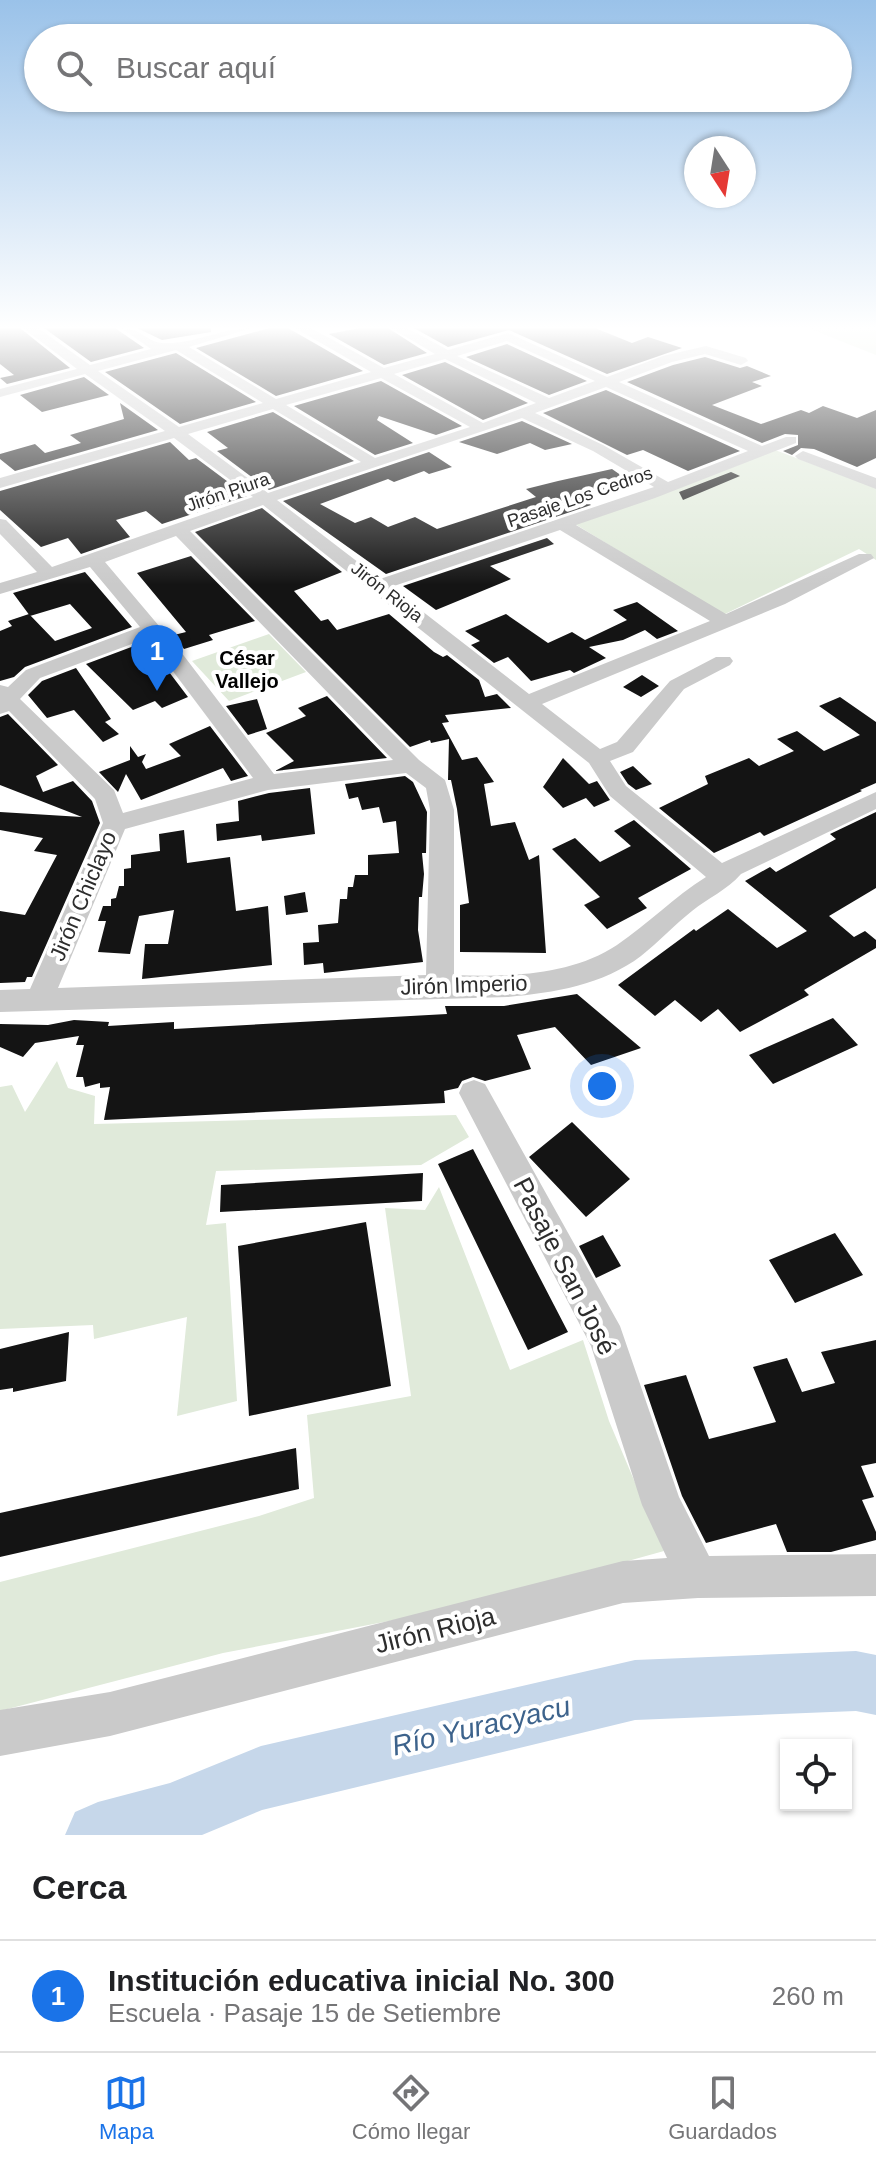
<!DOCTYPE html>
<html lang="es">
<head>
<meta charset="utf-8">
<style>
	:root { --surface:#fff; --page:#f2f2f2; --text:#202124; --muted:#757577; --line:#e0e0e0; --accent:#1a73e8 }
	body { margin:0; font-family:Arial,sans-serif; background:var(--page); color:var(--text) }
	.controls { position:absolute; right:24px; bottom:24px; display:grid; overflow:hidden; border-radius:0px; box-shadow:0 2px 6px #0004 }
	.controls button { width:72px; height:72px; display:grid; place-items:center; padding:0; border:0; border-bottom:2px solid var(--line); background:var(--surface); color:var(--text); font:40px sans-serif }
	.compass { position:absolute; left:684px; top:136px; width:72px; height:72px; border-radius:50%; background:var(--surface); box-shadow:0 2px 6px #0004; rotate:168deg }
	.you { position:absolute; left:602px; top:1086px; width:28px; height:28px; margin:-20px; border:6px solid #fff; border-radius:50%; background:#1a73e8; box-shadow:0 0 0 12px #1a73e833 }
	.badge { display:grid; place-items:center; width:52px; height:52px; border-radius:50%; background:var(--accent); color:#fff; font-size:26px; font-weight:700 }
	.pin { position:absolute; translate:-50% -66px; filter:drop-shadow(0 2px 4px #0008) }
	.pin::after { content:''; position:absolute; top:42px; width:28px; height:24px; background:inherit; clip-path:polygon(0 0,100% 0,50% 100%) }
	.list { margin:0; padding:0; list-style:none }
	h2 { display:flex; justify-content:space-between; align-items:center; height:104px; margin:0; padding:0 32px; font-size:34px }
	h2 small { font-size:26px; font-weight:400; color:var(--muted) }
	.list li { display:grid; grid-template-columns:52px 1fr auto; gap:24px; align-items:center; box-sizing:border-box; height:112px; padding:0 32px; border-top:2px solid var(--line) }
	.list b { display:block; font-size:30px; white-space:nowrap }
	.list p { margin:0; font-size:26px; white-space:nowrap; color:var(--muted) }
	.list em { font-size:26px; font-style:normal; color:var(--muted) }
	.icon { flex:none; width:44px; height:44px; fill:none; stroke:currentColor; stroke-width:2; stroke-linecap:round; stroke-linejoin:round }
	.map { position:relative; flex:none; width:876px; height:1835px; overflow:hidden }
	.search { position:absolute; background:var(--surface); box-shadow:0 2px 6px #0004; left:24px; right:24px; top:24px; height:88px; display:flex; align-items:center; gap:20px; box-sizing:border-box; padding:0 28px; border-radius:44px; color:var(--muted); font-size:30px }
	.sheet { height:216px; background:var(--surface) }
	nav { display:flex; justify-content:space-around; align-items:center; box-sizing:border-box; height:112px; border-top:2px solid var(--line); background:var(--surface); font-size:22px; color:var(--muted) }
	nav a { display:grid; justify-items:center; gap:4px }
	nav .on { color:var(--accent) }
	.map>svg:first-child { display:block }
	.green { fill:#e0eada }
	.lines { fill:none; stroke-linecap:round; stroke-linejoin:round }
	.river { fill:#c6d7ea; fill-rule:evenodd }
	.building { fill:#141414 }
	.minor { fill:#cacaca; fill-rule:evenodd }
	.labels { text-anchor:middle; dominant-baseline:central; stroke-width:8; stroke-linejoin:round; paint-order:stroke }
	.far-street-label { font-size:18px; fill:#2d2d2d; stroke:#fff }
	.far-neighbourhood-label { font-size:20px; font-weight:bold; fill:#000; stroke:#fff }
	.street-label { font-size:22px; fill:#2d2d2d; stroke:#fff }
	.near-street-label { font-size:26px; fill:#2d2d2d; stroke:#fff }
	.near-water-label { font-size:28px; font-style:italic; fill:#3d638c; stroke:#fff }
</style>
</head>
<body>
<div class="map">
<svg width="876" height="1835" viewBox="0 0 876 1835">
	<rect width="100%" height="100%" fill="#fff"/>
	<path class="green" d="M808,328H876V355Z
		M775,450L876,488V560L859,549L723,615L575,524Z
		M269,634L306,672L229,701L192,661Z
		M57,1061L68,1088L95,1096L94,1124L456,1115L469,1137L421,1165L216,1171L206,1225L226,1223L237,1401L177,1416L187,1317L94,1339L93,1325L0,1329V1087L12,1085L25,1112Z
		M439,1187L510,1370L583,1340L609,1421L664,1551L462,1607L223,1653L0,1711V1582L259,1516L314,1498L307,1415L411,1396L385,1208L425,1210Z"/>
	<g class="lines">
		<path class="river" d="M856,1651L876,1655V1715L856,1711L635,1720L262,1810L202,1835H65L75,1812L98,1802L170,1783L261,1746L635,1660Z"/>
	</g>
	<path class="building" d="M0,328H20L70,368L7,384L0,378L14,375L0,364Z
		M44,328H115L144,348L91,362Z
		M137,328H211V332L162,340Z
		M270,328H288L363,371L276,396L196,348Z
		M360,328H388L427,353L384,365L329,334Z
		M414,328H595L632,343L648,337L682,348L607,374L509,330L448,347Z
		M507,344L587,381L549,395L466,357Z
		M176,353L256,402L180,424L105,372Z
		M705,357L740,368L747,366L771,376L752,382L762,386L712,405L761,424L801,410L809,413L823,406L857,418L876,410V458L857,467L814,449L801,448L792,455L783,451L798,445V435L785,434L762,443L627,382L673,365Z
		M445,362L528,403L483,420L402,375Z
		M84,377L109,395L42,412L20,395Z
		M381,381L462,426L436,435L379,416L377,420L413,443L375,455L294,406Z
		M606,390L740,451L688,471L643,450L627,455L543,413Z
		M120,403L158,430L15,471L0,459V454L35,444L45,453L81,443L70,435L124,419Z
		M273,412L354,461L269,490L217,451L228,448L207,432Z
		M522,421L572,444L545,450L530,443L497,454L459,442Z
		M170,442L189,460L196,458L247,496L162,524L146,511L116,520L130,537L81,554L68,538L41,547L0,510V491Z
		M429,452L452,467L429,474L424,471L394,482L388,479L320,504L355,523L371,517L388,527L415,517L437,529L536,497L526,489L558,481L612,469L632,483L579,496L591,505L386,574L283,501Z
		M731,472L740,476L683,500L679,492Z
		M262,508L342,572L294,591L321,621L328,619L337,630L389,614L434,652L443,657L447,655L479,680L485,697L497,694L511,708L445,715L449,722L442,723L462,760L477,757L494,782L484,784L491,826L515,822L529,860L539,855L546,953L460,952V905L469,903L457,809L451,780H448L449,739L431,743L430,740L410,747L195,532Z
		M547,538L554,544L490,566L511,579L436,610L403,586Z
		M191,556L255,621L209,635L213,640L184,649L174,635L186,632L137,573Z
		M85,572L132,627L25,667L14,677L0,681V631L12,626L8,621L29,614L55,641L92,628L70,604L30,616L13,593Z
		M637,602L678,631L657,639L645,630L623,640L589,647L606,658L574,673L570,670L531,681L508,657L494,663L471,645L480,641L465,631L506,614L548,643L572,632L585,640L627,620L613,610Z
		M142,643L163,664L188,697L162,708L155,701L133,710L86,664Z
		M76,668L111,719L105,722L119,734L103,742L74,710L47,718L28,695L42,681Z
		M642,675L659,686L641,697L623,687Z
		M327,696L387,758L275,771L294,761L266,733L306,716L298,708Z
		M840,697L876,722V783L860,790L862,791L764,836L760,832L714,853L659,808L708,784L705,776L749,758L759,766L794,751L777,739L797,731L824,751L860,735L819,706Z
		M257,699L267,729L248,735L226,706Z
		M8,714L58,765L36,776L43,792L73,781L92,801L100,823L32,977H27L25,982L0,983V911L25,915L57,855L34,851L43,838L0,830V812L82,817L0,785V717Z
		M210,726L248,776L231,781L223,768L141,800L126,774L118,792L99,772L130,760V746L138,757L146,754L142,762L146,769L181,756L169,744Z
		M563,758L589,784L597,781L610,800L594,807L586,798L563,808L543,787Z
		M633,766L652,784L636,790L628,784L620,772Z
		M405,776L413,782L427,812L426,853H422L424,874L422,897H419L418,930L423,962L324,973L323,963L304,965L303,943L319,942L318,925L338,923L340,899H347L348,887H353L355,875H368V855L399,853L396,821L383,823L379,807L362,810L358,797L349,799L345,784Z
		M310,788L315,834L262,841L261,835L217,841L216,824L239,821L238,801L269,793Z
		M876,812V888L829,916L854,937L865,931L876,940V948L804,990L809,995L740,1032L718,1009L701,1022L675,1000L655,1016L618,985L694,929L696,931L728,909L777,948L807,931L745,881L770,867L776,872L836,839L830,834Z
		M634,820L691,869L638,898L647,908L607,929L584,905L600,897L552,849L575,838L600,862L631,846L614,831Z
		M184,830L187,863L230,857L236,911L268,906L272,965L142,979L145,944H168L174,910L139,916L130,954L98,952L106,921H98L103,906H111V899L116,898L119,886H124V869L131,868V855L160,851L159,834Z
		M305,892L308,912L286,915L284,896Z
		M577,994L641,1048L591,1065L555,1027L517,1035L531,1069L485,1081L473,1077L462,1081L458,1088L444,1091L445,1103L104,1120L110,1087L100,1088V1083L85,1087L83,1077H76L84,1045H76L79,1036L35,1043L23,1057L0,1047V1024L48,1025L74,1020L109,1022L108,1026L174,1022V1029L447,1014L445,1006H504Z
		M833,1018L858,1045L773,1084L749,1055Z
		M572,1122L630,1179L586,1217L529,1157Z
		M473,1149L568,1332L528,1350L438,1164Z
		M423,1173L422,1201L220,1212L221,1185Z
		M366,1222L391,1386L249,1416L238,1246Z
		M835,1233L863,1275L795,1303L769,1260Z
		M603,1235L621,1266L596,1278L579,1246Z
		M69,1332L66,1381L13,1392V1388L0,1390V1349Z
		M876,1340V1463L861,1466L874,1497L862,1500L876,1532V1540L831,1552H787L776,1524L706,1543L682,1496L644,1385L686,1375L709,1439L776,1422L753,1367L787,1358L802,1392L835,1383L821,1352Z
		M296,1448L299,1489L0,1557V1513Z"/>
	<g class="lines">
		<path class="minor" d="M23,328H38L90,365L151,349L121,328C141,328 147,342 162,343C192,345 222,328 252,328L189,347L276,399L371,372L295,328H311L384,368L435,354L391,328H407L448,350L508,333L607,377L663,356L706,346L746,358L748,361L741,365L705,354L672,362L619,382L762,446L786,437H796V443L655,498L576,525L726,614L859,554H871L874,558L785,604L542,704L600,749L617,742L670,681L716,657H730L733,661L730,665L684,689L633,752L610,761L626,786L722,863L876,792V809L741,874C727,890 708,898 692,911C674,925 659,942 641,956C603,985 553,993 507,997L0,1012V990L30,989L103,823L95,799L9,711L0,714V685L8,687L26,670L140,627L90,567L0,594V583L37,572L0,534V519L6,520L52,567L253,497L174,438L0,488V478L165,431L85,374L0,397V389L77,369ZM507,341L595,381L549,398L457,356ZM176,350L263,403L179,427L98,371ZM445,359L536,403L483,423L394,374ZM381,378L470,427L375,458L286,405ZM606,387L748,451L668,482L603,445L535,413ZM273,409L361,462L268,493L188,434ZM522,418L593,451L654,487L380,579L277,500ZM263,505L589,763L610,796L706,877C674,897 648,924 617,945C570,976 508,977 454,975V810L445,780L419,760L190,531ZM560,530L710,621L529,694L391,587ZM176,536L393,760L274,774L181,652L105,562ZM148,638L253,778L123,813L114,790L20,699L40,678ZM406,773L426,788L430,810L426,975L58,988L125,829L268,790Z
			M803,451L876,478V489L798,459L795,456Z
			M474,1080L485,1084L620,1326L679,1497L709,1556L876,1554V1596L698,1598L623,1603L110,1736L0,1756V1710L110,1692L623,1561L667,1558L642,1505L591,1346L459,1093L463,1084Z"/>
	</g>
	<linearGradient id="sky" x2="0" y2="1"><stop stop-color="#9ac2e9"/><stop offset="0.56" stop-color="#fff"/><stop offset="1" stop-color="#fff" stop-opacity="0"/></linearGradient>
	<rect width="876" height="585" fill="url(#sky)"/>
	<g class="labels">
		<g class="far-street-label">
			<text transform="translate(228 492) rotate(-19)">Jirón Piura</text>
			<text transform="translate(580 497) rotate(-19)">Pasaje Los Cedros</text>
			<text transform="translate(387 592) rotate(38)">Jirón Rioja</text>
		</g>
		<g class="far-neighbourhood-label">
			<text x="247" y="658">César<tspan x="247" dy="23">Vallejo</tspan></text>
		</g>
		<g class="street-label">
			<text transform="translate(83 896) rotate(-67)">Jirón Chiclayo</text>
			<text transform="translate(464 985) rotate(-2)">Jirón Imperio</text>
		</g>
		<g class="near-street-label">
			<text transform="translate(565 1266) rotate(63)">Pasaje San José</text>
			<text transform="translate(435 1630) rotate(-14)">Jirón Rioja</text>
		</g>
		<g class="near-water-label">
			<text transform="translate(481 1726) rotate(-13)">Río Yuracyacu</text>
		</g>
	</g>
</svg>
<div class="controls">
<button><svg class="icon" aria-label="locate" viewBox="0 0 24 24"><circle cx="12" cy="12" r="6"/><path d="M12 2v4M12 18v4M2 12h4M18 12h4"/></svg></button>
</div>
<svg class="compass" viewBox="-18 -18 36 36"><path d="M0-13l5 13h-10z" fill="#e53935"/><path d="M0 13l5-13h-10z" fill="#757577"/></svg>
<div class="you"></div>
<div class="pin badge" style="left:157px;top:691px">1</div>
<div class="search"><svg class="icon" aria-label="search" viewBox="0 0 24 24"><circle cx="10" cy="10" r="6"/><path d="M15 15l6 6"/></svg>Buscar aquí</div>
</div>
<section class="sheet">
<h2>Cerca<small></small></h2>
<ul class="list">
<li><span class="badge">1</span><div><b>Institución educativa inicial No. 300</b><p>Escuela · Pasaje 15 de Setiembre</p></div><em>260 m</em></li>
</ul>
</section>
<nav>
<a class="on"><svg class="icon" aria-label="map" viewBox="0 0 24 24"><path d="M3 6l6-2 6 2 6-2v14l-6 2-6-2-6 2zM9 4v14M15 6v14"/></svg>Mapa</a>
<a><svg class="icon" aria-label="directions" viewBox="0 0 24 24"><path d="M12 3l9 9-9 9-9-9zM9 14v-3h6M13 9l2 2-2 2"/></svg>Cómo llegar</a>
<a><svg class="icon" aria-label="saved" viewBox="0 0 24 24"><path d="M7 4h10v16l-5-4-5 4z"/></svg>Guardados</a>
</nav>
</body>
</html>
